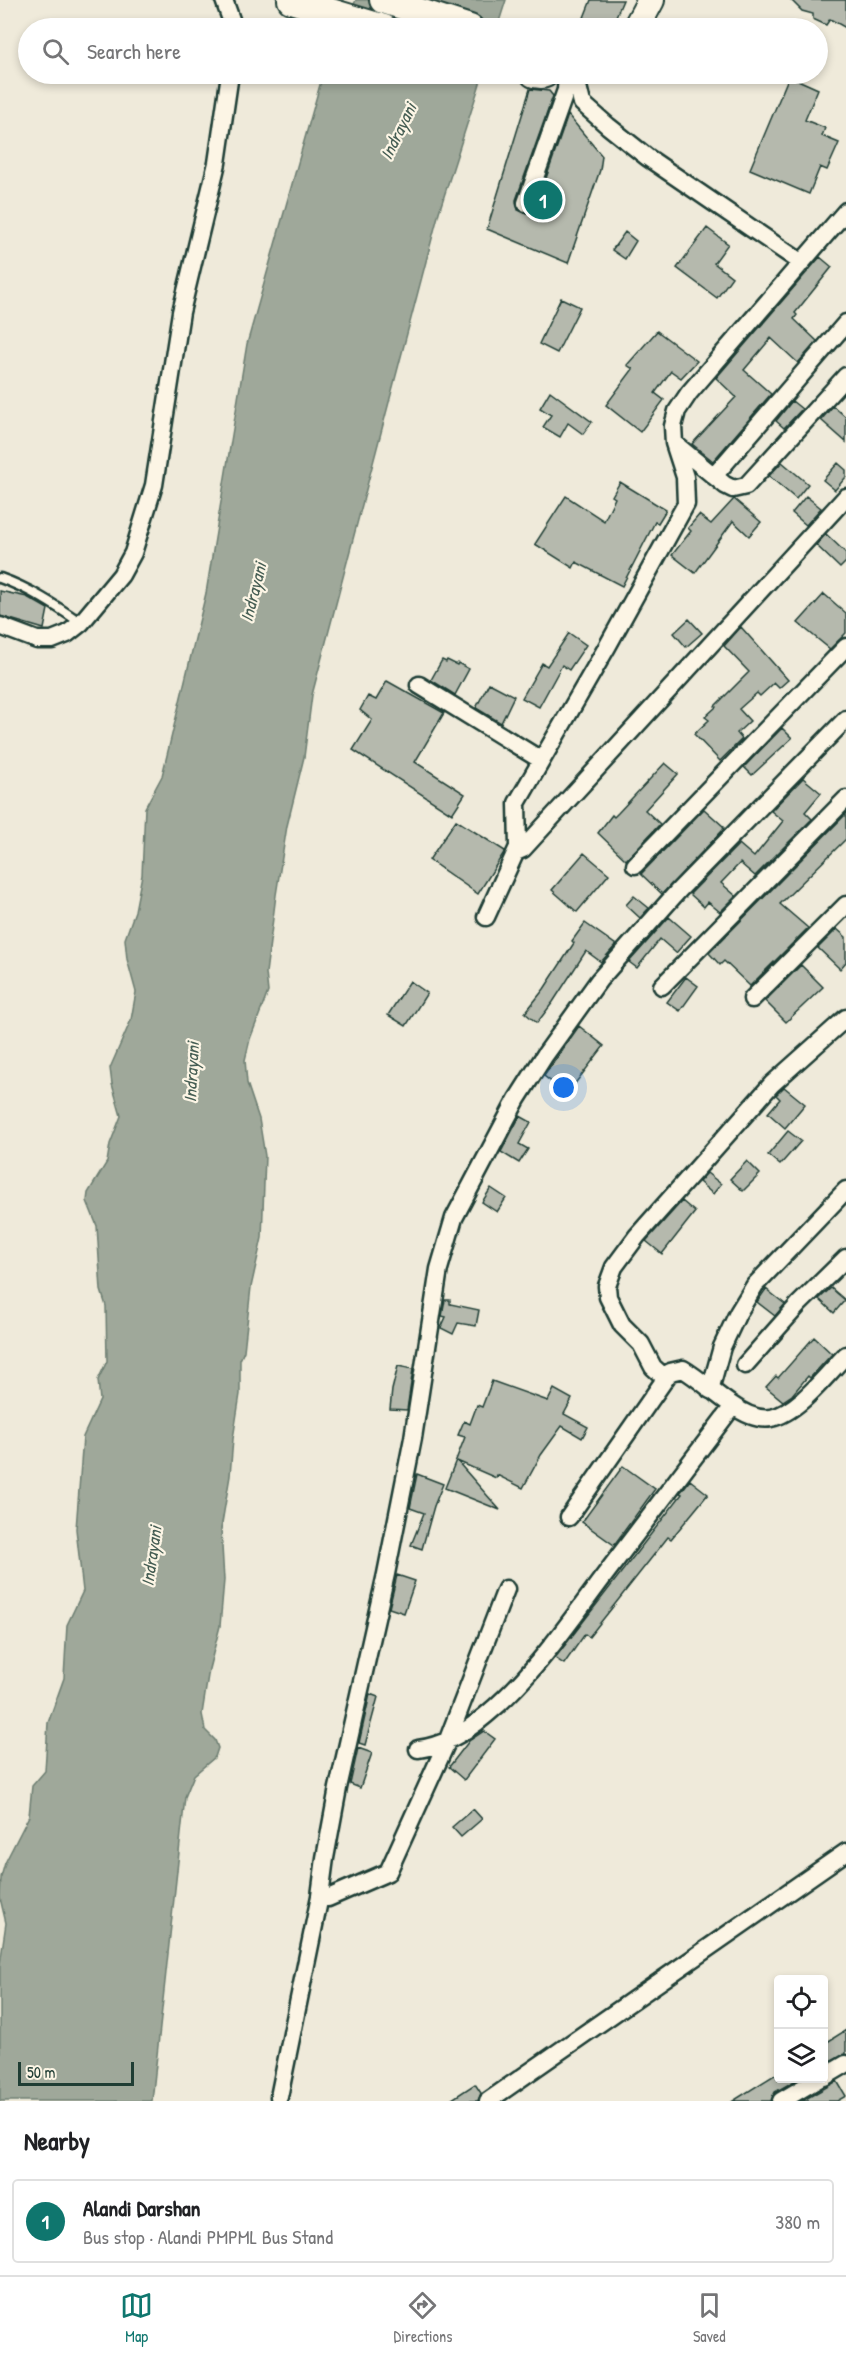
<!DOCTYPE html>
<html lang="en">
<head>
<meta charset="utf-8">
<style>
	:root { --surface:#fff; --page:#f6f6f6; --text:#202124; --muted:#757577; --line:#e0e0e0; --accent:#0f766e }
	body { margin:0; font-family:"Patrick Hand",sans-serif; background:var(--page); color:var(--text) }
	.controls { position:absolute; right:18px; bottom:18px; display:grid; overflow:hidden; border-radius:6px; box-shadow:0 3px 9px #0003 }
	.controls button { width:54px; height:54px; display:grid; place-items:center; padding:0; border:0; border-bottom:2px solid var(--line); background:var(--surface); color:var(--text); font:30px sans-serif }
	.scale { position:absolute; left:18px; bottom:15px; width:116px; box-sizing:border-box; padding-left:6px; border:3px solid #1f3d34; border-top:0; font-size:16px; line-height:21px; white-space:nowrap; color:#1f3d34; -webkit-text-stroke:4px #fcf5e5; paint-order:stroke }
	.you { position:absolute; left:564px; top:1088px; width:21px; height:21px; margin:-15px; border:4px solid #fff; border-radius:50%; background:#1a73e8; box-shadow:0 0 0 9px #1a73e833 }
	.badge { display:grid; place-items:center; width:39px; height:39px; border-radius:50%; background:var(--accent); color:#fff; font-size:20px; font-weight:700 }
	.pin { position:absolute; translate:-50% -50%; border:3px solid #fff; box-shadow:0 2px 6px #0006 }
	.list { margin:0; padding:0; list-style:none }
	h2 { display:flex; justify-content:space-between; align-items:center; height:78px; margin:0; padding:0 24px; font-size:26px }
	h2 small { font-size:20px; font-weight:400; color:var(--muted) }
	.list li { display:grid; grid-template-columns:39px 1fr auto; gap:18px; align-items:center; box-sizing:border-box; height:84px; margin:0 12px 12px; padding:0 12px; border:2px solid var(--line); border-radius:6px }
	.list b { display:block; font-size:22px; white-space:nowrap }
	.list p { margin:0; font-size:20px; white-space:nowrap; color:var(--muted) }
	.list em { font-size:20px; font-style:normal; color:var(--muted) }
	.icon { flex:none; width:33px; height:33px; fill:none; stroke:currentColor; stroke-width:2; stroke-linecap:round; stroke-linejoin:round }
	.map { position:relative; flex:none; width:846px; height:2101px; overflow:hidden }
	.search { position:absolute; background:var(--surface); box-shadow:0 3px 9px #0003; left:18px; right:18px; top:18px; height:66px; display:flex; align-items:center; gap:15px; box-sizing:border-box; padding:0 21px; border-radius:33px; color:var(--muted); font-size:22px }
	.sheet { height:174px; background:var(--surface) }
	nav { display:flex; justify-content:space-around; align-items:center; box-sizing:border-box; height:84px; border-top:2px solid var(--line); background:var(--surface); font-size:16px; color:var(--muted) }
	nav a { display:grid; justify-items:center; gap:3px }
	nav .on { color:var(--accent) }
	.map>svg:first-child { display:block }
	.water { fill:#9fa89a; stroke:#6c7d71; stroke-width:1.5 }
	.building { fill:#b5b9ad; stroke:#1f3d34; stroke-width:1.5 }
	.lines { fill:none; stroke-linecap:round; stroke-linejoin:round }
	.lane-casing { stroke:#1f3d34; stroke-width:13 }
	.street-casing { stroke:#1f3d34; stroke-width:21 }
	.primary-casing { stroke:#1f3d34; stroke-width:30 }
	.lane { stroke:#fcf5e5; stroke-width:8 }
	.street { stroke:#fcf5e5; stroke-width:16 }
	.primary { stroke:#fcf5e5; stroke-width:26 }
	.labels { text-anchor:middle; dominant-baseline:central; stroke-width:4.5; stroke-linejoin:round; paint-order:stroke }
	.water-label { font-size:18px; font-style:italic; fill:#455d53; stroke:#fcf5e5 }
</style>
</head>
<body>
<div class="map">
<svg width="846" height="2101" viewBox="0 0 846 2101">
	<rect width="100%" height="100%" fill="#efeada"/>
	<filter id="ink" filterUnits="userSpaceOnUse"><feTurbulence type="fractalNoise" baseFrequency=".0167" numOctaves="2"/><feDisplacementMap in="SourceGraphic" scale="12" xChannelSelector="R" yChannelSelector="G"/><feConvolveMatrix kernelMatrix="1 2 1 2 8 2 1 2 1" color-interpolation-filters="sRGB"/></filter>
	<g filter="url(#ink)">
		<path class="water" d="M356,0H506L497,28H343Z
			M323,74H483L439,212L312,695L304,757L287,826L276,895L266,973L268,992L250,1039L245,1060L247,1083L259,1119L265,1156L262,1238L251,1287L244,1351L240,1360V1394L233,1439L230,1476L221,1529L224,1580L220,1626L209,1669L202,1714L205,1730L215,1740L218,1748L215,1757L194,1775L185,1797L152,2101H0V1964L6,1923L0,1898L1,1877L5,1863L29,1816L32,1786L45,1771L48,1723L64,1678L67,1625L83,1591L76,1529L83,1437L100,1400L98,1380L107,1361L106,1306L101,1290L97,1226L87,1201L88,1193L107,1162L110,1144L121,1116L112,1084L110,1068L131,1020L136,992L127,959L125,939L135,911L142,875L145,808L162,776L206,593L247,344Z"/>
		<path class="building" d="M591,0H623L611,28H605L583,20Z
			M791,0H846V28L830,19L826,25L813,19V14L802,11Z
			M789,76L818,89L805,120L825,128L822,136L839,143L827,170L820,167L809,194L750,169Z
			M530,89L549,91L553,96L516,200L518,210L527,213L536,207L568,115L602,156L600,170L568,263L487,229Z
			M707,228L728,244L714,263L732,277L717,298L677,268Z
			M625,232L636,241L625,259L612,250Z
			M820,257L832,267L795,313L797,315L794,319L817,341L798,363L771,338L744,370L771,394L713,461L692,444L736,397L716,378Z
			M561,298L580,307L557,353L539,344Z
			M657,331L697,361L681,378L671,371L655,393L664,400L640,432L606,405L633,369L627,365Z
			M550,391L592,422L583,434L568,423L560,437L543,427L551,415L540,408Z
			M792,401L802,409L784,428L776,421Z
			M833,406L846,417V442L821,420Z
			M782,462L808,484L796,499L769,476Z
			M838,463L846,470V477L835,490L823,480Z
			M620,482L666,510L658,523L655,522L622,586L576,562L573,568L535,544L566,496L604,521L615,498L612,496Z
			M806,496L821,508L806,525L792,513Z
			M734,499L761,522L749,536L733,521L695,573L672,555L691,531L688,528L699,515L711,524Z
			M826,534L846,553V562L840,568L816,545Z
			M0,591L27,597L48,609L44,629L0,616Z
			M824,594L846,613V633L830,649L798,623Z
			M689,619L702,633L686,647L674,633Z
			M741,627L788,680L779,688L774,683L760,696L757,693L739,709L750,721L737,733L742,739L720,761L694,734L709,720L705,717L716,707L715,706L749,672L724,646Z
			M569,633L586,645L569,670L562,665L539,707L522,698L542,663L547,666Z
			M442,660L446,662L447,660L457,665L458,663L469,669L455,695L431,680Z
			M387,681L444,713L415,762L465,794L452,814L353,750L372,720L360,710L368,696L376,700Z
			M489,683L514,696L501,723L476,708Z
			M782,728L792,738L752,775L744,767Z
			M665,763L678,774L645,810L660,824L626,860L598,833L612,815L614,817L618,813Z
			M803,778L821,793L805,812L812,819L755,876L740,863L721,883L736,896L720,912L708,902L704,907L690,894L739,844L754,857L783,821L771,811Z
			M704,809L724,827L723,830L662,894L641,874Z
			M846,814V839L780,904L808,928L750,986L724,961L720,965L709,953Z
			M456,820L505,851L478,894L429,860Z
			M584,853L609,874L577,912L552,890Z
			M634,896L649,908L640,918L626,905Z
			M669,917L691,936L676,953L660,939L637,968L629,962Z
			M585,923L616,945L601,962L586,951L553,1002L537,1023L525,1013L544,989L574,943L572,941Z
			M837,929L846,937V962L840,969L818,948Z
			M801,965L823,987L786,1022L765,1001Z
			M686,977L698,986L680,1011L667,1002Z
			M410,981L427,993L406,1026L388,1015Z
			M579,1026L604,1046L567,1094L544,1076Z
			M784,1087L805,1104L785,1128L768,1113L780,1099L776,1095Z
			M520,1116L531,1122L519,1144L528,1149L519,1163L501,1152Z
			M788,1131L801,1141L780,1165L768,1155Z
			M747,1161L760,1174L743,1191L730,1179Z
			M707,1173L721,1184L713,1194L699,1182Z
			M491,1188L506,1198L497,1212L482,1202Z
			M682,1201L695,1212L662,1254L646,1241Z
			M831,1288L845,1300L834,1313L819,1299Z
			M766,1289L785,1304L775,1316L757,1302Z
			M445,1300H450V1304L479,1310L476,1326L458,1323L453,1334L441,1328L446,1317L442,1316Z
			M814,1337L832,1354L810,1378L808,1376L792,1395L783,1401L766,1387L776,1376L778,1378Z
			M398,1366L413,1369L407,1410L390,1409L392,1390Z
			M492,1381L548,1401L554,1389L572,1399L564,1414L588,1427L582,1438L562,1426L541,1455L523,1488L497,1475L496,1478L457,1461L500,1510L445,1488L465,1437L458,1435L464,1421L470,1424L477,1405L482,1407Z
			M623,1466L655,1489L614,1545L582,1522Z
			M417,1474L443,1484L434,1506L422,1549L411,1545L424,1513L410,1508Z
			M690,1480L708,1494L671,1539L668,1537L589,1637L585,1634L564,1664L555,1658L682,1494L680,1493Z
			M397,1575L415,1581L404,1613L389,1608Z
			M370,1694L378,1697L365,1745L359,1743Z
			M484,1731L495,1739L464,1780L449,1767L469,1741Z
			M358,1748L372,1753L360,1788L350,1784Z
			M473,1809L482,1819L461,1837L452,1827Z
			M846,2030V2054L824,2065V2044Z
			M776,2074L778,2079H798L775,2092L771,2101H733Z
			M837,2081L846,2096L837,2101H802Z
			M475,2084L481,2093L478,2101H449Z"/>
		<g class="lines">
			<defs>
				<path id="lane" d="M0,578C29,588 55,605 81,623"/>
				<path id="street" d="M224,0L234,28
					M575,74L582,103L608,126L647,157L802,263
					M526,203L566,90L567,74
					M675,444L725,485L733,489L746,486L846,376
					M714,476L846,323
					M0,626L37,640H52L67,634L81,623L121,575L133,553L154,485L181,312L217,163L230,74
					M419,685L541,760
					M516,852L523,849L846,497
					M635,865L846,647
					M486,917L518,847L517,803L607,647L686,504L685,477L674,443L673,426L677,411L689,393L846,211
					M662,986L846,799
					M752,999L846,905
					M745,1365L799,1304L846,1258
					M664,1377L653,1367L641,1344L622,1325L608,1297L607,1286L614,1267L637,1236L772,1084L846,1018
					M710,1390L722,1347L738,1313L755,1285L846,1190
					M569,1517L670,1372L683,1369C700,1379 715,1394 732,1405C743,1413 758,1420 771,1418C798,1413 828,1373 846,1355
					M418,1749C444,1746 466,1732 486,1715C531,1678 566,1627 601,1580C645,1522 689,1464 733,1406
					M320,1896L328,1898L388,1872L447,1742L506,1589
					M824,2077L846,2064
					M279,2097L320,1896L325,1858L338,1788L386,1574L413,1438L439,1269L454,1218L517,1099L545,1055L599,980L679,890L846,719
					M488,2101L846,1852
					M781,2101L820,2078"/>
				<path id="primary" d="M291,0L384,28
					M383,0L470,28
					M636,28L651,0
					M534,74L542,75L545,74"/>
			</defs>
			<use href="#lane" class="lane-casing"/>
			<use href="#street" class="street-casing"/>
			<use href="#primary" class="primary-casing"/>
			<use href="#lane" class="lane"/>
			<use href="#street" class="street"/>
			<use href="#primary" class="primary"/>
		</g>
	</g>
	<g class="labels">
		<g class="water-label">
			<text transform="translate(398 131) rotate(-64)">Indrayani</text>
			<text transform="translate(253 592) rotate(-76)">Indrayani</text>
			<text transform="translate(191 1072) rotate(-87)">Indrayani</text>
			<text transform="translate(151 1556) rotate(-82)">Indrayani</text>
		</g>
	</g>
</svg>
<div class="controls">
<button><svg class="icon" aria-label="locate" viewBox="0 0 24 24"><circle cx="12" cy="12" r="6"/><path d="M12 2v4M12 18v4M2 12h4M18 12h4"/></svg></button>
<button><svg class="icon" aria-label="layers" viewBox="0 0 24 24"><path d="M12 4l9 5-9 5-9-5zM3 14l9 5 9-5"/></svg></button>
</div>
<div class="scale">50 m</div>
<div class="you"></div>
<div class="pin badge" style="left:543px;top:200px">1</div>
<div class="search"><svg class="icon" aria-label="search" viewBox="0 0 24 24"><circle cx="10" cy="10" r="6"/><path d="M15 15l6 6"/></svg>Search here</div>
</div>
<section class="sheet">
<h2>Nearby<small></small></h2>
<ul class="list">
<li><span class="badge">1</span><div><b>Alandi Darshan</b><p>Bus stop · Alandi PMPML Bus Stand</p></div><em>380 m</em></li>
</ul>
</section>
<nav>
<a class="on"><svg class="icon" aria-label="map" viewBox="0 0 24 24"><path d="M3 6l6-2 6 2 6-2v14l-6 2-6-2-6 2zM9 4v14M15 6v14"/></svg>Map</a>
<a><svg class="icon" aria-label="directions" viewBox="0 0 24 24"><path d="M12 3l9 9-9 9-9-9zM9 14v-3h6M13 9l2 2-2 2"/></svg>Directions</a>
<a><svg class="icon" aria-label="saved" viewBox="0 0 24 24"><path d="M7 4h10v16l-5-4-5 4z"/></svg>Saved</a>
</nav>
</body>
</html>
